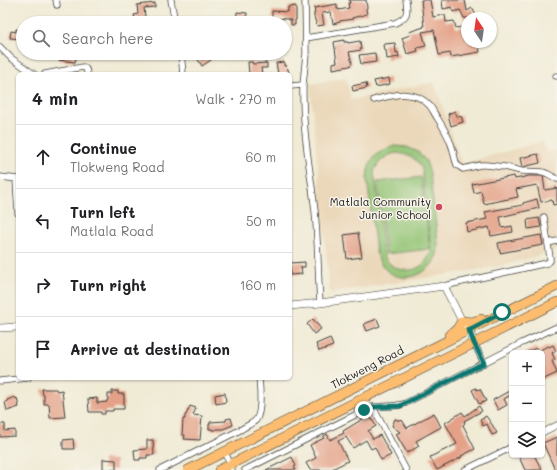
<!DOCTYPE html>
<html lang="en">
<head>
<meta charset="utf-8">
<style>
	:root { --surface:#fff; --page:#f2f2f2; --text:#202124; --muted:#757577; --line:#e0e0e0 }
	body { margin:0; font-family:Mali,sans-serif; background:var(--page); color:var(--text) }
	.controls { position:absolute; right:12px; bottom:12px; display:grid; overflow:hidden; border-radius:6px; box-shadow:0 1px 3px #0004 }
	.controls button { width:36px; height:36px; display:grid; place-items:center; padding:0; border:0; border-bottom:1px solid var(--line); background:var(--surface); color:var(--text); font:20px sans-serif }
	.compass { position:absolute; left:461px; top:12px; width:36px; height:36px; border-radius:50%; background:var(--surface); box-shadow:0 1px 3px #0004; rotate:347deg }
	.stop { position:absolute; width:12px; height:12px; margin:-9px; border:3px solid #0f766e; border-radius:50%; background:#fff }
	.stop.end { background:#0f766e; border-color:#fff; box-shadow:0 1px 4px #0008 }
	.list { margin:0; padding:0; list-style:none }
	h2 { display:flex; justify-content:space-between; align-items:center; height:52px; margin:0; padding:0 16px; font-size:17px }
	h2 small { font-size:13px; font-weight:400; color:var(--muted) }
	.list li { display:grid; grid-template-columns:26px 1fr auto; gap:12px; align-items:center; box-sizing:border-box; height:64px; padding:0 16px; border-top:1px solid var(--line) }
	.list b { display:block; font-size:15px; white-space:nowrap }
	.list p { margin:0; font-size:13px; white-space:nowrap; color:var(--muted) }
	.list em { font-size:13px; font-style:normal; color:var(--muted) }
	.icon { flex:none; width:22px; height:22px; fill:none; stroke:currentColor; stroke-width:2; stroke-linecap:round; stroke-linejoin:round }
	.map { position:relative; flex:none; width:557px; height:470px; overflow:hidden }
	.search { position:absolute; background:var(--surface); box-shadow:0 1px 3px #0004; left:16px; top:16px; width:276px; height:44px; display:flex; align-items:center; gap:10px; box-sizing:border-box; padding:0 14px; border-radius:22px; color:var(--muted); font-size:15px }
	.panel { position:absolute; background:var(--surface); box-shadow:0 1px 3px #0004; left:16px; top:72px; width:276px; height:308px; border-radius:6px }
	.map>svg:first-child { display:block }
	.built { fill:#ebd8ba }
	.green { fill:#92c373; stroke:#577048; fill-rule:evenodd }
	.building { fill:#e4a188 }
	.lines { fill:none; stroke-linecap:round; stroke-linejoin:round }
	.minor-casing { stroke:#3c3b38; stroke-width:7 }
	.tertiary-casing { stroke:#3c3b38; stroke-width:8 }
	.primary-casing { stroke:#3c3b38; stroke-width:10 }
	.minor { stroke:#fff; stroke-width:5.5 }
	.tertiary { stroke:#fff; stroke-width:7 }
	.primary { stroke:#fcbd6f; stroke-width:9 }
	.route { stroke:#0f766e; stroke-width:5 }
	.poi-dot { fill:#d1495b; stroke:#f7f3e8; stroke-width:1.5 }
	.labels { text-anchor:middle; dominant-baseline:central; stroke-width:3; stroke-linejoin:round; paint-order:stroke }
	.poi-label { font-size:11px; fill:#1c1c1c; stroke:#f7f3e8; text-anchor:end }
	.street-label { font-size:11px; fill:#1c1c1c; stroke:#f7f3e8 }
</style>
</head>
<body>
<div class="map">
<svg width="557" height="470" viewBox="0 0 557 470">
	<rect width="100%" height="100%" fill="#f7f3e8"/>
	<filter id="ink" filterUnits="userSpaceOnUse"><feTurbulence type="fractalNoise" baseFrequency=".025" numOctaves="2"/><feDisplacementMap in="SourceGraphic" scale="8" xChannelSelector="R" yChannelSelector="G"/><feConvolveMatrix kernelMatrix="1 2 1 2 8 2 1 2 1" color-interpolation-filters="sRGB"/></filter>
	<filter id="wash" filterUnits="userSpaceOnUse"><feTurbulence type="fractalNoise" baseFrequency=".012" numOctaves="4" result="noise"/><feDisplacementMap in="SourceGraphic" scale="16" xChannelSelector="R" yChannelSelector="G"/><feGaussianBlur stdDeviation="0.9" result="paint"/><feColorMatrix in="noise" values="0 0 0 0 0 0 0 0 0 0 0 0 0 0 0 0 0 1.4 0 .05"/><feComposite in="paint" operator="in"/></filter>
	<g filter="url(#wash)">
		<rect width="100%" height="100%" fill="#f0ebd5"/>
		<path class="built" d="M346,78L351,100L434,82L462,164L543,141L547,153L557,150V250L501,266L330,293L310,84Z"/>
		<path class="green" d="M394,146L407,147L418,152L426,161L430,173L438,243C438,247 438,252 437,255C430,275 403,285 386,270C381,265 378,259 376,252L367,179C368,159 376,152 394,146ZM395,153C407,154 417,157 422,169L431,252C428,258 425,264 419,267C407,274 389,269 384,255L374,171C380,160 384,157 395,153Z
			M421,177L430,249L386,254L377,182Z"/>
		<g id="blocks">
			<path class="building" d="M349,0H366L367,8L366,9L367,14L352,18L353,19L340,21V22L333,24L331,12L322,13L324,25L317,26L314,17V13H315L314,8L337,4V9H339V10L349,8L348,3H350Z
				M421,0H430L433,17L445,15L446,22L454,21L456,28L467,26V42H478L480,52L451,57L450,53L439,55L434,30L422,32L426,46L417,48L418,51L407,54L402,38L410,35L409,32L424,27Z
				M442,0H465L467,11L472,8L476,15L472,18H464L460,10L453,12L452,7L443,9Z
				M155,3V7L144,8L145,17L135,19L134,15L138,14L137,5Z
				M296,6V20H295V25H291V20H288V19L272,18V11L288,12V7Z
				M237,12L247,13L246,23H236Z
				M16,29L23,30V39L10,38L11,31L16,32Z
				M344,40V42H348V43L360,41L361,50L349,52L352,63L350,66L333,69V63L337,62L334,42Z
				M395,43L396,53L398,52L399,57L387,59L386,50H384L383,45L385,44Z
				M59,53H72V58H76L75,62L58,60Z
				M205,53H207L211,60L202,66L197,58Z
				M375,53L376,62L361,64L359,55Z
				M248,62H252L253,64L267,63V68H261L262,74H249Z
				M284,62V66L286,65L287,69H288L289,73L278,74L276,63Z
				M389,78L390,84L376,87L374,81Z
				M366,83L367,88L353,91L352,86Z
				M455,111L457,117L461,116L463,122L451,126L448,114Z
				M538,154L540,163L522,167L520,158Z
				M514,176L515,179L529,176H543L545,190L557,188V204L553,205L552,200L541,202L537,185L516,189L518,197L484,204L481,191L474,193L472,184Z
				M537,199L539,208L500,217L502,228L512,226L513,232L491,236L489,227L467,232L466,223L487,219L485,212L523,205V203Z
				M539,218L541,227L528,229L527,220Z
				M358,233L362,257L347,259L344,235Z
				M541,235L543,245L500,253L498,243Z
				M305,262V267H301L302,274L290,275V263Z
				M313,319L321,329L314,334L307,324Z
				M377,319L380,326L367,331L364,324Z
				M330,338L333,346L319,351L316,344Z
				M553,345L556,351L552,353L555,360L552,361L557,373L542,380V353H525L536,348L538,351L548,346L549,347Z
				M476,388L477,390L480,389L486,401L479,404L472,390Z
				M42,389H56L57,391L62,390L65,417L50,418L49,404H44V395H43Z
				M112,391H118V394H124V409H113V411H105V414H101V412H89L88,399L97,398V403L107,402V400H108V394H112Z
				M509,391L511,395L504,399L507,405L498,410L493,400Z
				M225,393L226,402L216,404L215,395Z
				M15,397L16,399L17,398L19,407L7,411L5,402L8,401L7,400Z
				M190,406L196,408L193,415L202,416L200,440L184,439L185,435H182L183,419H185V415H186Z
				M479,406L482,411L464,421L465,423L463,425L475,449L461,456L462,457L437,470L430,457L457,444L445,423L462,412L465,416Z
				M434,413L441,427L416,441L419,446L407,453L396,434L400,432L392,426L395,419L401,421L402,420L407,428Z
				M486,416L493,426L497,433L492,435L487,424L483,426L480,420L484,418V417Z
				M366,417L368,419L371,418L376,426L368,431L373,439L380,435L391,455L381,460L375,447L371,449L366,440L353,448L346,437L338,441L348,461L330,470H310L306,463L316,458L310,445L324,438L323,437L327,434L330,440L344,433L343,431Z
				M231,418L233,425L223,429H216V430H212V429H209V424H210V422L226,421V419Z
				M0,424H5V431L15,430V436L0,437Z
				M557,437V470H555L543,443Z
				M73,439L74,449H63V440Z
				M147,440H153L154,455H147V458H140V460H135L134,450L147,449Z
				M518,455H534L542,470H525Z
				M292,457L296,466L294,467L296,470H266Z
				M103,459L116,460V470L103,469Z"/>
		</g>
	</g>
	<g filter="url(#ink)">
		<use href="#blocks" fill-opacity="0" stroke="#3c3b38" stroke-width="1"/>
		<g class="lines">
			<defs>
				<path id="minor" d="M56,0L57,5
					M171,0L175,23
					M306,38L395,23C408,17 408,13 406,0
					M0,47L11,58L34,74
					M181,53L183,74
					M45,74L83,67C87,68 87,71 87,74
					M556,76H557
					M303,85L306,54L305,0
					M290,86L303,85C302,127 310,169 315,211C318,242 318,272 320,303
					M374,100C393,95 415,88 430,106C433,110 435,115 438,119C443,127 448,135 451,144C454,151 454,158 457,165L463,169L480,165H486L505,167L521,171L543,172L548,174L557,179
					M0,177L18,179
					M16,179L18,213
					M548,243L557,241
					M444,286L547,263L550,261V258L544,217
					M474,343L484,363
					M0,381L28,378
					M373,407L406,470
					M542,433L557,425
					M225,451L232,470
					M160,470L242,429C246,426 252,424 256,420C262,412 260,388 259,378
					M245,470L369,408C381,405 394,408 406,403L522,343L557,327
					M465,470L512,447"/>
				<path id="tertiary" d="M290,306L320,303L444,286L462,321L469,330L474,343
					M0,328L18,327"/>
				<path id="primary" d="M449,335L457,329L462,321L472,322L481,319
					M188,470L557,286
					M219,470L557,302"/>
			</defs>
			<use href="#minor" class="minor-casing"/>
			<use href="#tertiary" class="tertiary-casing"/>
			<use href="#primary" class="primary-casing"/>
			<use href="#minor" class="minor"/>
			<use href="#tertiary" class="tertiary"/>
			<use href="#primary" class="primary"/>
		</g>
	</g>
	<g class="lines" filter="url(#ink)">
		<path class="route" d="M364,410L373,407L400,406L484,363L474,343L469,330L507,310L502,312"/>
	</g>
	<circle class="poi-dot" cx="439" cy="207" r="4"/>
	<g class="labels">
		<g class="poi-label">
			<text x="431" y="201">Matlala Community<tspan x="431" dy="13">Junior School</tspan></text>
		</g>
		<g class="street-label">
			<text transform="translate(367 367) rotate(-27)">Tlokweng Road</text>
		</g>
	</g>
</svg>
<div class="controls">
<button>+</button>
<button>−</button>
<button><svg class="icon" aria-label="layers" viewBox="0 0 24 24"><path d="M12 4l9 5-9 5-9-5zM3 14l9 5 9-5"/></svg></button>
</div>
<svg class="compass" viewBox="-18 -18 36 36"><path d="M0-13l5 13h-10z" fill="#e53935"/><path d="M0 13l5-13h-10z" fill="#757577"/></svg>
<div class="stop" style="left:502px;top:312px"></div>
<div class="stop end" style="left:364px;top:410px"></div>
<div class="search"><svg class="icon" aria-label="search" viewBox="0 0 24 24"><circle cx="10" cy="10" r="6"/><path d="M15 15l6 6"/></svg>Search here</div>
<section class="panel">
<h2>4 min<small>Walk · 270 m</small></h2>
<ul class="list">
<li><svg class="icon" aria-label="ahead" viewBox="0 0 24 24"><path d="M12 20V5M6 11l6-6 6 6"/></svg><div><b>Continue</b><p>Tlokweng Road</p></div><em>60 m</em></li>
<li><svg class="icon" aria-label="left" viewBox="0 0 24 24"><path d="M17 20v-9H6M10 6l-5 5 5 5"/></svg><div><b>Turn left</b><p>Matlala Road</p></div><em>50 m</em></li>
<li><svg class="icon" aria-label="right" viewBox="0 0 24 24"><path d="M7 20v-9h11M14 6l5 5-5 5"/></svg><div><b>Turn right</b></div><em>160 m</em></li>
<li><svg class="icon" aria-label="arrive" viewBox="0 0 24 24"><path d="M6 21V4h12l-3 4 3 4H6"/></svg><div><b>Arrive at destination</b></div></li>
</ul>
</section>
</div>
</body>
</html>
